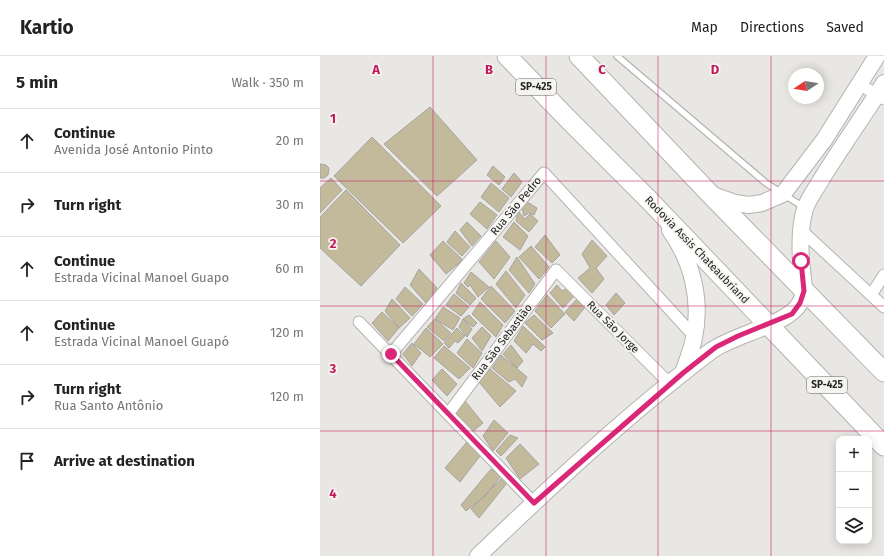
<!DOCTYPE html>
<html lang="en">
<head>
<meta charset="utf-8">
<style>
	:root { --surface:#fff; --page:#f2f2f2; --text:#222; --muted:#767676; --line:#e0e0e0 }
	body { margin:0; font-family:"Fira Sans",sans-serif; background:var(--page); color:var(--text) }
	.controls { position:absolute; right:12px; bottom:12px; display:grid; overflow:hidden; border-radius:8px; box-shadow:0 2px 10px #0003 }
	.controls button { width:36px; height:36px; display:grid; place-items:center; padding:0; border:0; border-bottom:1px solid var(--line); background:var(--surface); color:var(--text); font:20px sans-serif }
	.compass { position:absolute; left:468px; top:12px; width:36px; height:36px; border-radius:50%; background:var(--surface); box-shadow:0 2px 10px #0003; rotate:258deg }
	.stop { position:absolute; width:12px; height:12px; margin:-9px; border:3px solid #db2777; border-radius:50%; background:#fff }
	.stop.end { background:#db2777; border-color:#fff; box-shadow:0 1px 4px #0008 }
	.list { margin:0; padding:0; list-style:none }
	h2 { display:flex; justify-content:space-between; align-items:center; height:52px; margin:0; padding:0 16px; font-size:17px }
	h2 small { font-size:13px; font-weight:400; color:var(--muted) }
	.list li { display:grid; grid-template-columns:26px 1fr auto; gap:12px; align-items:center; box-sizing:border-box; height:64px; padding:0 16px; border-top:1px solid var(--line) }
	.list b { display:block; font-size:15px; white-space:nowrap }
	.list p { margin:0; font-size:13px; white-space:nowrap; color:var(--muted) }
	.list em { font-size:13px; font-style:normal; color:var(--muted) }
	.icon { flex:none; width:22px; height:22px; fill:none; stroke:currentColor; stroke-width:2; stroke-linecap:round; stroke-linejoin:round }
	.map { position:relative; flex:none; width:564px; height:500px; overflow:hidden }
	header { display:flex; align-items:center; gap:24px; box-sizing:border-box; height:56px; padding:0 20px; background:var(--surface); border-bottom:1px solid var(--line) }
	header strong { font-size:19px }
	nav { display:flex; gap:22px; margin-inline-start:auto; font-size:14px }
	main { display:flex }
	aside { flex:1; background:var(--surface) }
	.map>svg:first-child { display:block }
	.building { fill:#c3ba9c; stroke:#a5a4a1 }
	.lines { fill:none; stroke-linecap:round; stroke-linejoin:round }
	.service-casing { stroke:#b4b3b1; stroke-width:8 }
	.minor-casing { stroke:#b4b3b1; stroke-width:13 }
	.secondary-casing { stroke:#b4b3b1; stroke-width:18 }
	.trunk-casing { stroke:#b4b3b1; stroke-width:21 }
	.service { stroke:#fff; stroke-width:5.5 }
	.minor { stroke:#fff; stroke-width:11 }
	.secondary { stroke:#fff; stroke-width:16 }
	.trunk { stroke:#fff; stroke-width:19 }
	.route { stroke:#db2777; stroke-width:5 }
	.grid { fill:none; stroke:#c2185b; stroke-width:1; stroke-opacity:0.55 }
	.labels { text-anchor:middle; dominant-baseline:central; stroke-width:3.5; stroke-linejoin:round; paint-order:stroke }
	.shield { fill:#f5f4f1; stroke:#636362; stroke-width:1 }
	.shield-label { font-size:10px; font-weight:bold; fill:#252524 }
	.street-label { font-size:11px; fill:#252524; stroke:#f5f4f1 }
	.grid-label { font-size:13px; text-anchor:middle; font-weight:bold; fill:#c2185b; stroke:#f5f4f1; stroke-width:3.5; stroke-linejoin:round; paint-order:stroke }
</style>
</head>
<body>
<header>
<strong>Kartio</strong>
<nav><a>Map</a><a>Directions</a><a>Saved</a></nav>
</header>
<main>
<aside>
<h2>5 min<small>Walk · 350 m</small></h2>
<ul class="list">
<li><svg class="icon" aria-label="ahead" viewBox="0 0 24 24"><path d="M12 20V5M6 11l6-6 6 6"/></svg><div><b>Continue</b><p>Avenida José Antonio Pinto</p></div><em>20 m</em></li>
<li><svg class="icon" aria-label="right" viewBox="0 0 24 24"><path d="M7 20v-9h11M14 6l5 5-5 5"/></svg><div><b>Turn right</b></div><em>30 m</em></li>
<li><svg class="icon" aria-label="ahead" viewBox="0 0 24 24"><path d="M12 20V5M6 11l6-6 6 6"/></svg><div><b>Continue</b><p>Estrada Vicinal Manoel Guapo</p></div><em>60 m</em></li>
<li><svg class="icon" aria-label="ahead" viewBox="0 0 24 24"><path d="M12 20V5M6 11l6-6 6 6"/></svg><div><b>Continue</b><p>Estrada Vicinal Manoel Guapó</p></div><em>120 m</em></li>
<li><svg class="icon" aria-label="right" viewBox="0 0 24 24"><path d="M7 20v-9h11M14 6l5 5-5 5"/></svg><div><b>Turn right</b><p>Rua Santo Antônio</p></div><em>120 m</em></li>
<li><svg class="icon" aria-label="arrive" viewBox="0 0 24 24"><path d="M6 21V4h12l-3 4 3 4H6"/></svg><div><b>Arrive at destination</b></div></li>
</ul>
</aside>
<div class="map">
<svg width="564" height="500" viewBox="0 0 564 500">
	<rect width="100%" height="100%" fill="#e8e7e4"/>
	<path class="building" d="M110,51L157,104L117,140L64,88Z
		M52,81L121,150L83,187L14,120Z
		M0,108L6,109L9,112L8,119L4,122H0Z
		M173,110L185,121L179,129L167,119Z
		M194,117L202,126L191,141L182,133Z
		M11,122L22,134L0,157V132Z
		M171,127L189,142L179,156L161,141Z
		M26,134L80,189L41,230L0,192V161Z
		M160,146L177,159L167,173L150,158Z
		M207,146L217,152L214,159L209,157L204,160L202,152Z
		M198,155L205,163L210,158L218,165L209,176L196,165Z
		M147,166L161,180L152,190L140,174Z
		M194,166L208,180L200,194L183,181Z
		M135,175L150,191L142,200L127,186Z
		M225,179L240,199L232,207L215,191Z
		M272,184L287,200L276,212L284,223L272,237L258,222L270,212L262,198Z
		M123,185L143,204L126,218L110,199Z
		M176,185L190,201L174,223L159,206Z
		M211,190L229,211L219,223L199,201Z
		M197,201L215,228L209,237L189,214Z
		M99,213L117,232L106,247L90,229Z
		M186,215L205,239L196,252L176,228Z
		M151,216L169,231L158,241L150,229L148,231L144,227Z
		M141,227L156,242L150,249L136,237Z
		M237,229L242,235L249,231L255,239L243,252L230,237Z
		M171,230L195,255L185,267L161,243Z
		M85,231L103,248L92,260L76,243Z
		M296,237L305,247L294,259L286,249Z
		M134,238L149,251L141,260L126,249Z
		M227,239L245,258L231,272L215,255Z
		M72,243L90,262L79,272L65,255Z
		M257,243L265,251L254,265L245,256Z
		M160,246L183,269L176,281L152,258Z
		M123,251L140,262L133,274L115,263Z
		M62,256L79,272L68,285L52,267Z
		M149,259L157,267L153,271L143,263Z
		M214,259L233,277L222,284L205,267Z
		M115,263L131,277L124,285L107,271Z
		M143,263L152,273L147,281L139,271Z
		M203,270L225,291L221,295L213,288L206,297L194,285Z
		M162,271L171,280L162,295L152,282Z
		M106,272L123,288L110,301L94,288Z
		M137,272L145,280L138,287L135,285L129,292L124,287Z
		M147,283L162,297L153,312L137,297Z
		M92,287L101,297L92,310L83,298Z
		M191,289L203,305L197,312L183,298Z
		M124,290L150,312L139,323L114,302Z
		M181,299L207,321L202,331L195,323L189,326L172,312Z
		M122,313L137,328L127,340L112,324Z
		M170,313L196,335L180,351L159,326Z
		M145,345L163,367L151,377L132,358Z
		M174,364L188,377L173,395L163,380Z
		M190,379L198,382L181,400L176,395Z
		M147,386L160,400L140,426L125,412Z
		M200,388L219,408L200,423L186,402Z
		M171,413L181,420L165,440L146,455L141,449Z
		M182,422L187,427L159,462L151,453Z"/>
	<g class="lines">
		<defs>
			<path id="service" d="M297,0L446,127L485,152"/>
			<path id="minor" d="M539,28L564,43
				M481,174L564,251
				M551,239L564,219
				M39,266L214,447
				M71,298L224,117L375,281
				M128,358L236,214L350,328"/>
			<path id="secondary" d="M390,138L415,147L429,149L442,147L463,138L504,84L557,0
				M350,174C372,205 382,244 374,282C372,293 367,305 363,317
				M158,500C232,429 309,357 391,295C414,278 468,269 480,247C487,235 482,219 481,205C480,189 480,169 485,153C488,143 496,133 501,124C521,91 544,60 564,27"/>
			<path id="trunk" d="M187,0L246,61L329,144L564,390
				M259,0L390,138L564,316"/>
		</defs>
		<use href="#service" class="service-casing"/>
		<use href="#minor" class="minor-casing"/>
		<use href="#secondary" class="secondary-casing"/>
		<use href="#trunk" class="trunk-casing"/>
		<use href="#service" class="service"/>
		<use href="#minor" class="minor"/>
		<use href="#secondary" class="secondary"/>
		<use href="#trunk" class="trunk"/>
	</g>
	<g class="lines">
		<path class="route" d="M71,298L214,447L363,317L396,291L418,280L472,258L480,247L484,235L481,205"/>
	</g>
	<path class="grid" d="M113,0V500M226,0V500M338,0V500M451,0V500M0,125H564M0,250H564M0,375H564"/>
	<g class="labels">
		<g class="shield">
			<rect x="196" y="23" width="40" height="16" rx="3"/>
			<rect x="487" y="321" width="40" height="16" rx="3"/>
		</g>
		<g class="shield-label">
			<text x="216" y="31">SP-425</text>
			<text x="507" y="329">SP-425</text>
		</g>
		<g class="street-label">
			<text transform="translate(196 150) rotate(-50)">Rua São Pedro</text>
			<text transform="translate(377 194) rotate(46)">Rodovia Assis Chateaubriand</text>
			<text transform="translate(293 271) rotate(45)">Rua São Jorge</text>
			<text transform="translate(182 286) rotate(-53)">Rua São Sebastião</text>
		</g>
	</g>
	<g class="grid-label">
		<text x="56" y="18">A</text>
		<text x="169" y="18">B</text>
		<text x="282" y="18">C</text>
		<text x="395" y="18">D</text>
		<text x="13" y="67">1</text>
		<text x="13" y="192">2</text>
		<text x="13" y="317">3</text>
		<text x="13" y="442">4</text>
	</g>
</svg>
<div class="controls">
<button>+</button>
<button>−</button>
<button><svg class="icon" aria-label="layers" viewBox="0 0 24 24"><path d="M12 4l9 5-9 5-9-5zM3 14l9 5 9-5"/></svg></button>
</div>
<svg class="compass" viewBox="-18 -18 36 36"><path d="M0-13l5 13h-10z" fill="#e53935"/><path d="M0 13l5-13h-10z" fill="#767676"/></svg>
<div class="stop" style="left:481px;top:205px"></div>
<div class="stop end" style="left:71px;top:298px"></div>
</div>
</main>
</body>
</html>
